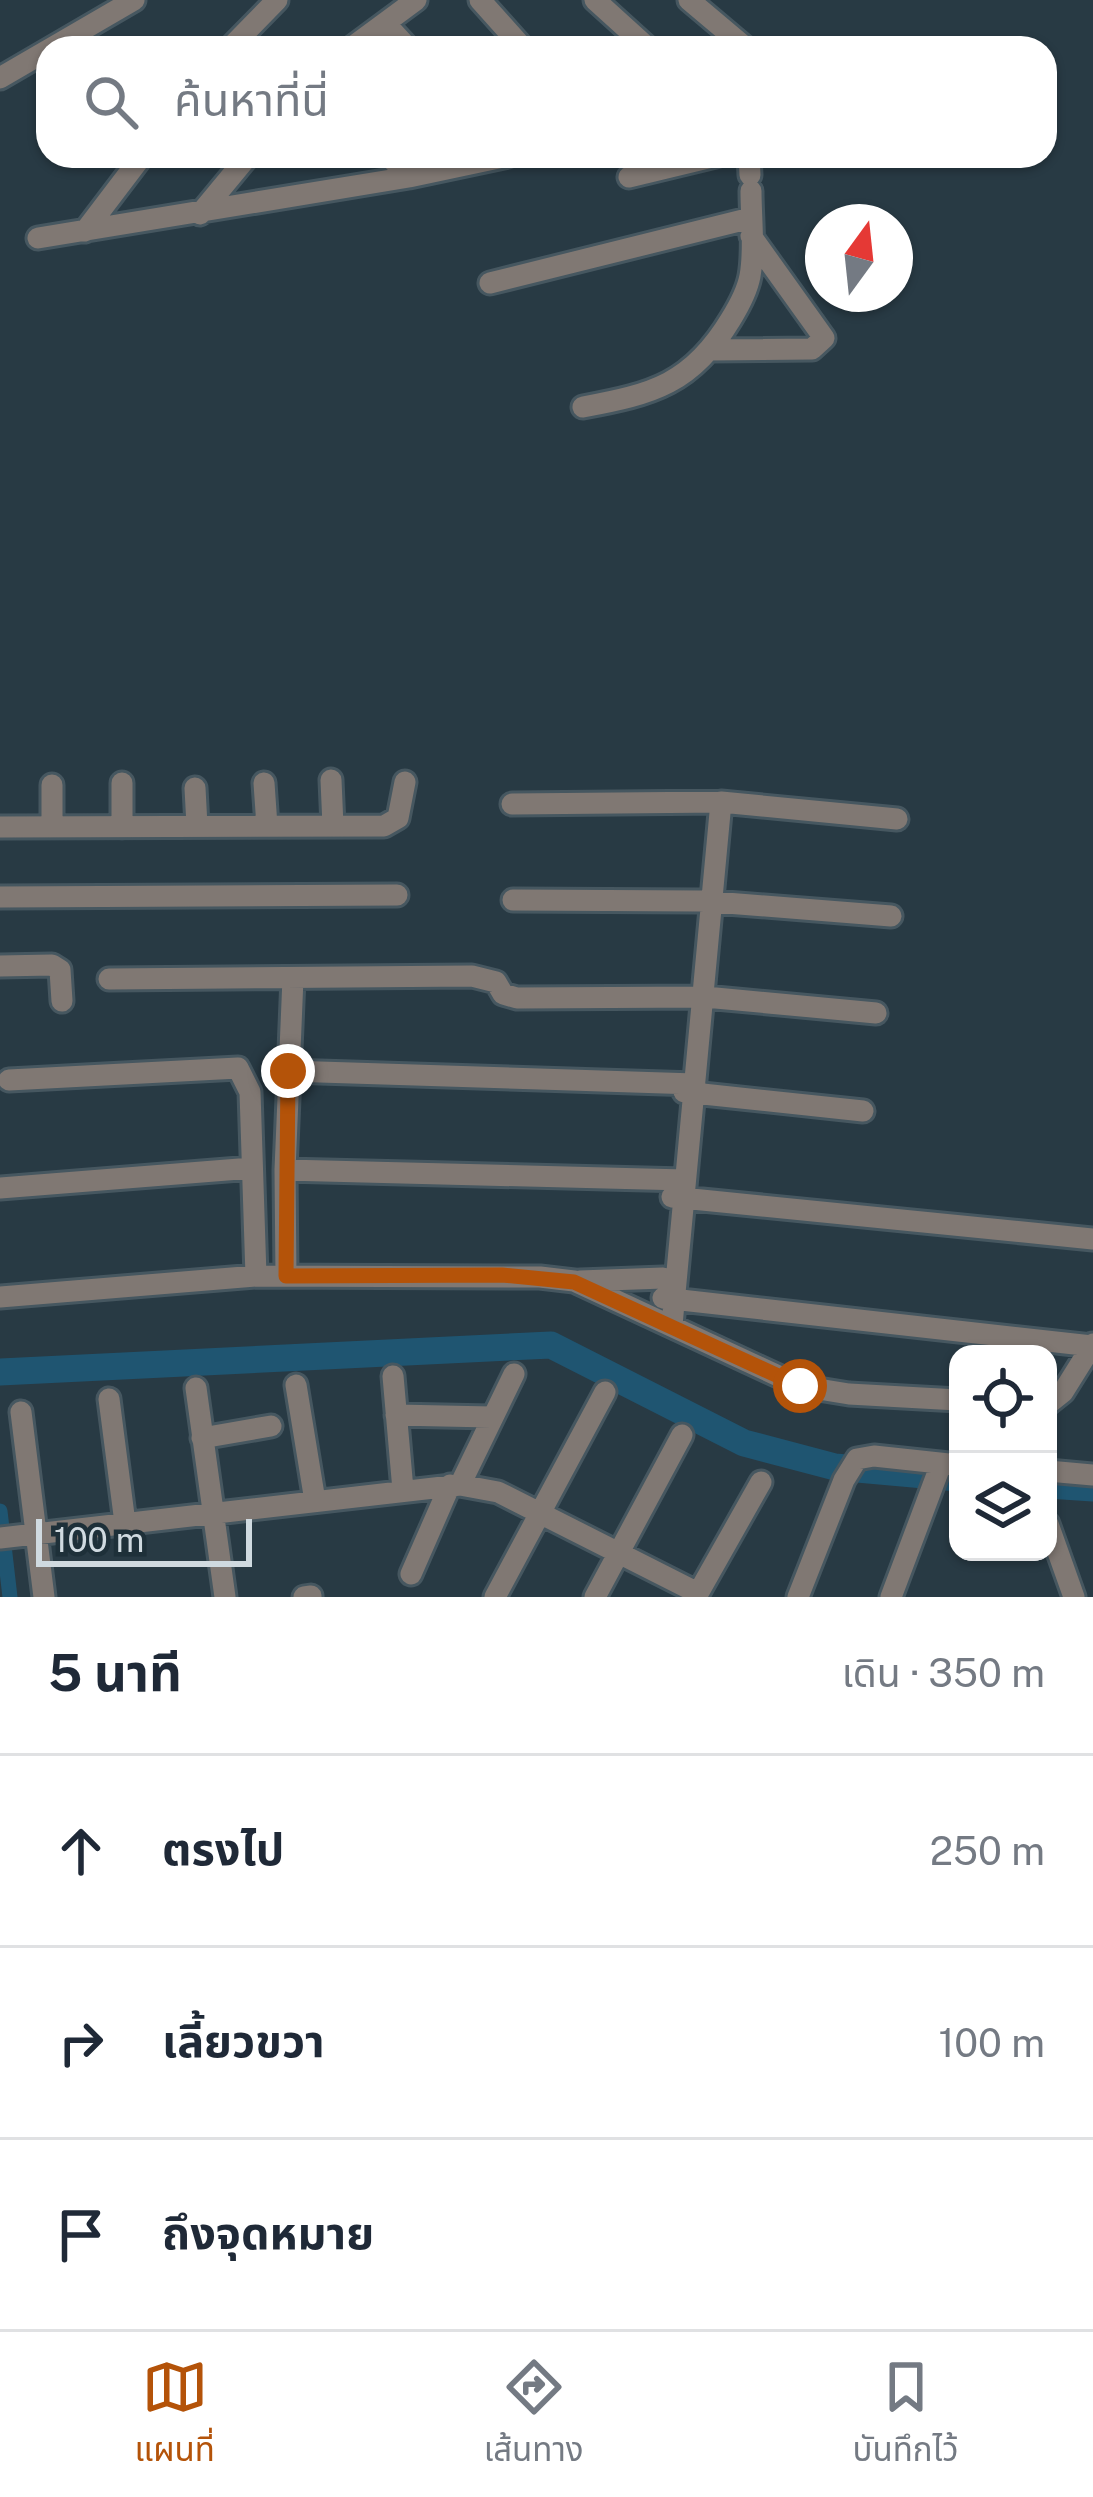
<!DOCTYPE html>
<html lang="th">
<head>
<meta charset="utf-8">
<style>
	:root { --surface:#fff; --page:#f2f2f3; --text:#1f2937; --muted:#747a83; --line:#e0e1e3; --accent:#b45309 }
	body { margin:0; font-family:"Public Sans","Noto Sans Thai",sans-serif; background:var(--page); color:var(--text) }
	.controls { position:absolute; right:36px; bottom:36px; display:grid; overflow:hidden; border-radius:24px; box-shadow:0 3px 9px #0004 }
	.controls button { width:108px; height:108px; display:grid; place-items:center; padding:0; border:0; border-bottom:3px solid var(--line); background:var(--surface); color:var(--text); font:60px sans-serif }
	.compass { position:absolute; left:805px; top:204px; width:108px; height:108px; border-radius:50%; background:var(--surface); box-shadow:0 3px 9px #0004; rotate:15deg }
	.scale { position:absolute; left:36px; bottom:30px; width:216px; box-sizing:border-box; padding-left:12px; border:6px solid #d0dae0; border-top:0; font-size:33px; line-height:42px; white-space:nowrap; color:#d0dae0; -webkit-text-stroke:9px #1e3039; paint-order:stroke }
	.stop { position:absolute; width:36px; height:36px; margin:-27px; border:9px solid #b45309; border-radius:50%; background:#fff }
	.stop.end { background:#b45309; border-color:#fff; box-shadow:0 3px 12px #0008 }
	.list { margin:0; padding:0; list-style:none }
	h2 { display:flex; justify-content:space-between; align-items:center; height:156px; margin:0; padding:0 48px; font-size:51px }
	h2 small { font-size:39px; font-weight:400; color:var(--muted) }
	.list li { display:grid; grid-template-columns:78px 1fr auto; gap:36px; align-items:center; box-sizing:border-box; height:192px; padding:0 48px; border-top:3px solid var(--line) }
	.list b { display:block; font-size:45px; white-space:nowrap }
	.list em { font-size:39px; font-style:normal; color:var(--muted) }
	.icon { flex:none; width:66px; height:66px; fill:none; stroke:currentColor; stroke-width:2; stroke-linecap:round; stroke-linejoin:round }
	.map { position:relative; flex:none; width:1093px; height:1597px; overflow:hidden }
	.search { position:absolute; background:var(--surface); box-shadow:0 3px 9px #0004; left:36px; right:36px; top:36px; height:132px; display:flex; align-items:center; gap:30px; box-sizing:border-box; padding:0 42px; border-radius:36px; color:var(--muted); font-size:45px }
	.sheet { height:732px; background:var(--surface) }
	nav { display:flex; justify-content:space-around; align-items:center; box-sizing:border-box; height:168px; border-top:3px solid var(--line); background:var(--surface); font-size:33px; color:var(--muted) }
	nav a { display:grid; justify-items:center; gap:6px }
	nav .on { color:var(--accent) }
	.map>svg:first-child { display:block }
	.lines { fill:none; stroke-linecap:round; stroke-linejoin:round }
	.canal { stroke:#1f5571; stroke-width:15 }
	.river { stroke:#1f5571; stroke-width:27 }
	.minor-casing { stroke:#465760; stroke-width:27 }
	.minor { stroke:#807873; stroke-width:21 }
	.route { stroke:#b45309; stroke-width:15 }
</style>
</head>
<body>
<div class="map">
<svg width="1093" height="1597" viewBox="0 0 1093 1597">
	<rect width="100%" height="100%" fill="#283a44"/>
	<g class="lines">
		<path class="canal" d="M0,1511L10,1597"/>
		<path class="river" d="M0,1372L551,1345L744,1443L835,1467L958,1478
			M1048,1485L1093,1488"/>
		<defs>
			<path id="minor" d="M480,0L523,48
				M595,0L648,48
				M689,0L746,48
				M385,23L408,48
				M230,48L277,0
				M351,48L416,0
				M0,78L134,0
				M389,156L409,177
				M749,156L750,175
				M629,177L716,156
				M200,214L248,156
				M85,231L142,156
				M38,238L409,177L508,156
				M490,283L751,218
				M709,350L812,349L824,338L751,236
				M583,407C653,394 692,384 731,319C739,306 747,292 750,276C755,249 751,218 751,191
				M331,780L333,826
				M264,783L267,826
				M52,785V827
				M195,788L197,826
				M512,804L721,802L897,819
				M0,827L384,826L398,818L405,782
				M122,827V783
				M0,897L397,895
				M513,900L701,901L891,916
				M0,966L52,965L60,970L62,1001
				M109,979L472,976L496,982L503,994L517,998L705,997L876,1013
				M288,1071L695,1084
				M9,1080L238,1068L250,1092L256,1276
				M684,1092L863,1111
				M285,1170L685,1180
				M0,1188L252,1168
				M672,1197L1093,1239
				M286,1276L285,1170L293,978
				M580,1281L663,1278
				M0,1297L256,1276L540,1277L574,1281L800,1386L849,1394L958,1400
				M663,1298L1092,1346
				M672,1325L721,802
				M393,1376L403,1490
				M296,1385L315,1501
				M196,1388L225,1597
				M109,1399L125,1523
				M1048,1404L1063,1392L1093,1344
				M21,1412L44,1597
				M396,1415L491,1417
				M202,1438L271,1426
				M1048,1471L1093,1475
				M460,1485L514,1374
				M1048,1524L1074,1597
				M0,1538L460,1485L498,1492L698,1593
				M411,1574L450,1485
				M304,1597L311,1596
				M495,1597L605,1392
				M595,1597L682,1435
				M696,1597L761,1482
				M798,1597L844,1480L857,1459L874,1456L958,1465
				M891,1597L941,1464"/>
		</defs>
		<use href="#minor" class="minor-casing"/>
		<use href="#minor" class="minor"/>
	</g>
	<g class="lines">
		<path class="route" d="M288,1071L286,1276L502,1275L574,1282L800,1386"/>
	</g>
</svg>
<div class="controls">
<button><svg class="icon" aria-label="locate" viewBox="0 0 24 24"><circle cx="12" cy="12" r="6"/><path d="M12 2v4M12 18v4M2 12h4M18 12h4"/></svg></button>
<button><svg class="icon" aria-label="layers" viewBox="0 0 24 24"><path d="M12 4l9 5-9 5-9-5zM3 14l9 5 9-5"/></svg></button>
</div>
<svg class="compass" viewBox="-18 -18 36 36"><path d="M0-13l5 13h-10z" fill="#e53935"/><path d="M0 13l5-13h-10z" fill="#747a83"/></svg>
<div class="scale">100 m</div>
<div class="stop" style="left:800px;top:1386px"></div>
<div class="stop end" style="left:288px;top:1071px"></div>
<div class="search"><svg class="icon" aria-label="search" viewBox="0 0 24 24"><circle cx="10" cy="10" r="6"/><path d="M15 15l6 6"/></svg>ค้นหาที่นี่</div>
</div>
<section class="sheet">
<h2>5 นาที<small>เดิน · 350 m</small></h2>
<ul class="list">
<li><svg class="icon" aria-label="ahead" viewBox="0 0 24 24"><path d="M12 20V5M6 11l6-6 6 6"/></svg><div><b>ตรงไป</b></div><em>250 m</em></li>
<li><svg class="icon" aria-label="right" viewBox="0 0 24 24"><path d="M7 20v-9h11M14 6l5 5-5 5"/></svg><div><b>เลี้ยวขวา</b></div><em>100 m</em></li>
<li><svg class="icon" aria-label="arrive" viewBox="0 0 24 24"><path d="M6 21V4h12l-3 4 3 4H6"/></svg><div><b>ถึงจุดหมาย</b></div></li>
</ul>
</section>
<nav>
<a class="on"><svg class="icon" aria-label="map" viewBox="0 0 24 24"><path d="M3 6l6-2 6 2 6-2v14l-6 2-6-2-6 2zM9 4v14M15 6v14"/></svg>แผนที่</a>
<a><svg class="icon" aria-label="directions" viewBox="0 0 24 24"><path d="M12 3l9 9-9 9-9-9zM9 14v-3h6M13 9l2 2-2 2"/></svg>เส้นทาง</a>
<a><svg class="icon" aria-label="saved" viewBox="0 0 24 24"><path d="M7 4h10v16l-5-4-5 4z"/></svg>บันทึกไว้</a>
</nav>
</body>
</html>
